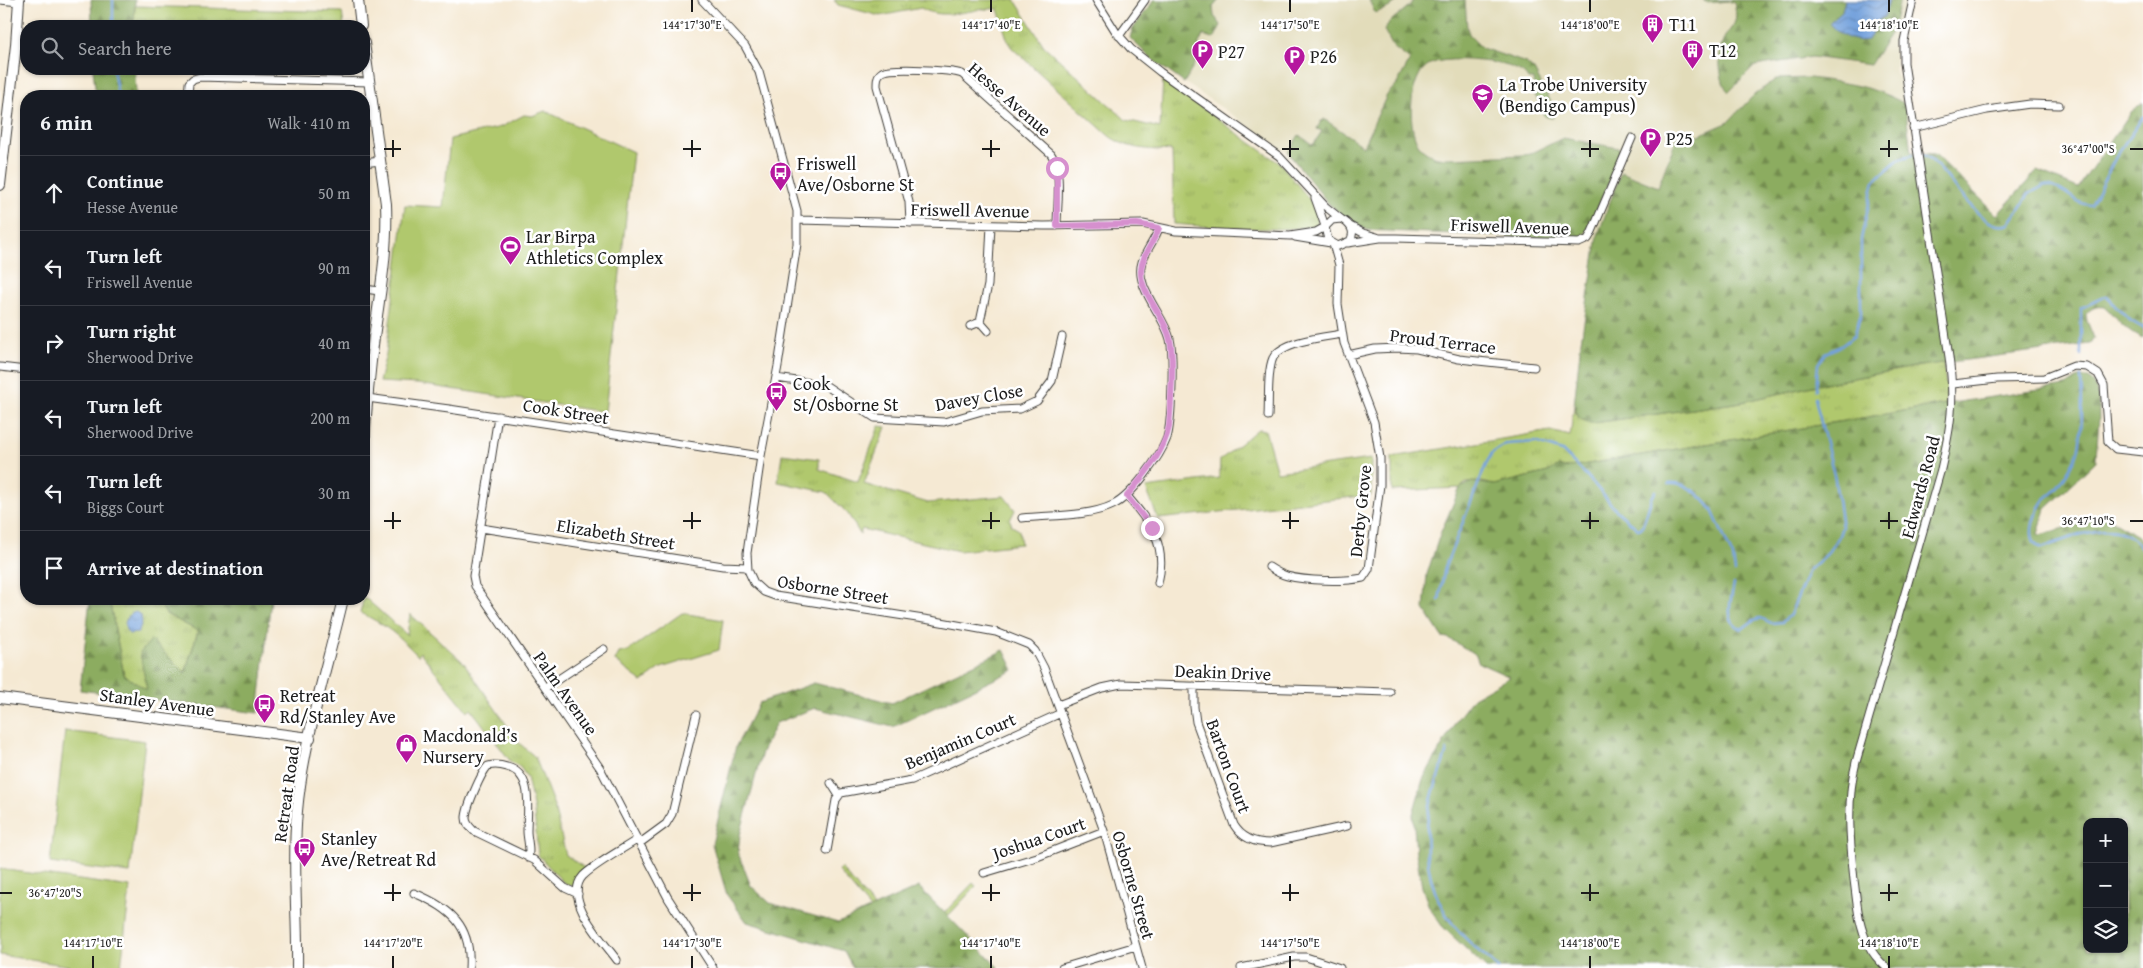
<!DOCTYPE html>
<html lang="en">
<head>
<meta charset="utf-8">
<style>
	:root { --surface:#171b24; --page:#20242c; --text:#f1f3f6; --muted:#9ea1a6; --line:#363941 }
	body { margin:0; font-family:"Gentium Book Plus",serif; background:var(--page); color:var(--text) }
	.controls { position:absolute; right:15px; bottom:15px; display:grid; overflow:hidden; border-radius:10px; box-shadow:0 1px 4px #0004 }
	.controls button { width:45px; height:45px; display:grid; place-items:center; padding:0; border:0; border-bottom:1px solid var(--line); background:var(--surface); color:var(--text); font:25px sans-serif }
	.stop { position:absolute; width:15px; height:15px; margin:-11px; border:4px solid #d690ce; border-radius:50%; background:#fff }
	.stop.end { background:#d690ce; border-color:#fff; box-shadow:0 1px 5px #0008 }
	.list { margin:0; padding:0; list-style:none }
	h2 { display:flex; justify-content:space-between; align-items:center; height:65px; margin:0; padding:0 20px; font-size:21px }
	h2 small { font-size:16px; font-weight:400; color:var(--muted) }
	.list li { display:grid; grid-template-columns:32px 1fr auto; gap:15px; align-items:center; box-sizing:border-box; height:75px; padding:0 20px; border-top:1px solid var(--line) }
	.list b { display:block; font-size:19px; white-space:nowrap }
	.list p { margin:0; font-size:16px; white-space:nowrap; color:var(--muted) }
	.list em { font-size:16px; font-style:normal; color:var(--muted) }
	.icon { flex:none; width:28px; height:28px; fill:none; stroke:currentColor; stroke-width:2; stroke-linecap:round; stroke-linejoin:round }
	.map { position:relative; flex:none; width:2143px; height:968px; overflow:hidden }
	.search { position:absolute; background:var(--surface); box-shadow:0 1px 4px #0004; left:20px; top:20px; width:350px; height:55px; display:flex; align-items:center; gap:12px; box-sizing:border-box; padding:0 18px; border-radius:20px; color:var(--muted); font-size:19px }
	.panel { position:absolute; background:var(--surface); box-shadow:0 1px 4px #0004; left:20px; top:90px; width:350px; height:515px; border-radius:20px }
	.map>svg:first-child { display:block }
	.built { fill:#e2dcba }
	.grass { fill:url(#grass-tufts); stroke:#667244 }
	.forest { fill:url(#forest-firs); stroke:#54643e; fill-rule:evenodd }
	.park { fill:#b0c86d; stroke:#667244 }
	.water { fill:url(#water-waves); stroke:#485e7c }
	.lines { fill:none; stroke-linecap:round; stroke-linejoin:round }
	.stream { stroke:#73a1dc; stroke-width:2.5 }
	.street-casing { stroke:#3d3b37; stroke-width:9 }
	.secondary-casing { stroke:#3d3b37; stroke-width:12 }
	.street { stroke:#fff; stroke-width:7 }
	.secondary { stroke:#fff; stroke-width:10 }
	.route { stroke:#d690ce; stroke-width:6 }
	.ticks { fill:none; stroke:#1c1c1c; stroke-width:2 }
	.labels { text-anchor:middle; dominant-baseline:central; stroke-width:5; stroke-linejoin:round; paint-order:stroke }
	.poi-label { font-size:18px; fill:#1c1c1c; stroke:#fff; text-anchor:start }
	.street-label { font-size:18px; fill:#1c1c1c; stroke:#fff }
	.ticks-label { font-size:12px; text-anchor:middle; fill:#1c1c1c; stroke:#fff; stroke-width:5; stroke-linejoin:round; paint-order:stroke }
</style>
</head>
<body>
<div class="map">
<svg width="2143" height="968" viewBox="0 0 2143 968">
	<defs>
		<pattern id="grass-tufts" width="24" height="20" patternUnits="userSpaceOnUse" patternTransform="scale(1.25)"><rect width="24" height="20" fill="#b0c86d"/><path d="M3 7l-1-3M5 7V3M7 7l1-3M15 17l-1-3M17 17v-4M19 17l1-3" fill="none" stroke="#97ab5e"/></pattern>
		<pattern id="forest-firs" width="22" height="20" patternUnits="userSpaceOnUse" patternTransform="scale(1.25)"><rect width="22" height="20" fill="#8cac60"/><path d="M5 1l3.5 6h-7zM16 11l3.5 6h-7z" fill="#728b4e"/></pattern>
		<pattern id="water-waves" width="16" height="10" patternUnits="userSpaceOnUse" patternTransform="scale(1.25)"><rect width="16" height="10" fill="#73a1dc"/><path d="M0 5q4-4 8 0t8 0" fill="none" stroke="#5e82b2"/></pattern>
	</defs>
	<rect width="100%" height="100%" fill="#fff"/>
	<filter id="ink" filterUnits="userSpaceOnUse"><feTurbulence type="fractalNoise" baseFrequency=".02" numOctaves="2"/><feDisplacementMap in="SourceGraphic" scale="10" xChannelSelector="R" yChannelSelector="G"/><feConvolveMatrix kernelMatrix="1 2 1 2 8 2 1 2 1" color-interpolation-filters="sRGB"/></filter>
	<filter id="wash" filterUnits="userSpaceOnUse"><feTurbulence type="fractalNoise" baseFrequency=".0096" numOctaves="4" result="noise"/><feDisplacementMap in="SourceGraphic" scale="20" xChannelSelector="R" yChannelSelector="G"/><feGaussianBlur stdDeviation="1.12" result="paint"/><feColorMatrix in="noise" values="0 0 0 0 0 0 0 0 0 0 0 0 0 0 0 0 0 1.4 0 .05"/><feComposite in="paint" operator="in"/></filter>
	<g filter="url(#wash)">
		<rect width="100%" height="100%" fill="#f5e9d3"/>
		<path class="built" d="M1154,0H1906L1898,33L1895,68L1905,104L1885,93L1754,95L1729,122L1699,135L1677,137L1658,187L1621,173L1597,239L1376,232L1353,224L1329,204L1290,154L1163,68L1135,44L1130,38L1132,30Z"/>
		<path class="grass" d="M834,0H1015L1044,46L1126,120L1160,128L1163,80L1282,165L1316,208L1318,224C1303,234 1196,226 1174,224L1172,151C1149,149 1126,150 1108,135L1012,48L1008,42L998,9C972,7 945,22 921,8L880,16L838,5Z
			M135,6L342,12L344,26H238L134,23Z
			M1943,362L1947,391L1945,404L1564,468L1559,466L1548,472L1495,485L1482,482L1466,483L1460,488L1392,491V457L1550,431L1570,436L1574,406L1576,414L1594,423L1742,402L1826,383Z
			M879,426L886,427L864,484L928,503L1004,496L1015,510L1010,520L1012,526L1019,530L1021,544L959,551L862,529L860,534L848,514L826,492L778,482L782,454L819,459V469L858,482Z
			M1258,429L1265,430L1277,472L1371,459V495L1158,519L1146,488L1219,478L1220,460Z
			M364,597L407,635L410,614L464,663L519,743L535,757L553,803L566,855L586,869L576,884L570,886L562,881L538,855L534,811L527,777L520,767L511,762L471,709L468,712L420,652L418,656C401,638 384,623 360,613Z
			M109,599H157L166,614L198,631L185,673L147,691L124,675Z
			M841,868L874,907L870,909L838,870Z
			M973,883L976,886L948,916L944,913Z"/>
		<path class="forest" d="M91,0H135L134,26H92Z
			M1154,0H1219L1213,7L1214,16L1221,25L1215,37L1212,38L1203,35L1198,45L1204,48L1184,83L1149,57L1130,38L1132,30Z
			M1369,0H1399L1388,8L1375,13Z
			M1414,0H1465L1467,28L1470,36L1482,48L1526,63L1534,70L1552,104L1553,118C1537,118 1543,104 1535,96L1534,79H1528C1524,69 1505,65 1495,63C1478,60 1445,57 1430,64C1408,74 1406,133 1421,148C1428,156 1439,158 1449,158L1523,155L1530,154L1563,138L1619,148L1621,154L1587,231L1580,238L1568,239L1367,230L1353,224L1329,204L1288,153L1299,135L1313,145L1322,131L1317,129L1321,121H1323L1324,119L1363,146L1387,95L1397,84L1410,60L1393,47L1384,30C1391,17 1406,12 1414,0Z
			M1703,0H1845L1843,11L1873,33L1879,20L1884,17L1889,0H1900L1893,29L1870,65L1812,57L1755,66L1729,92C1720,85 1718,57 1721,46C1726,27 1741,29 1734,3L1728,1L1707,3Z
			M93,69H135L136,96H96Z
			M1810,78C1846,83 1873,86 1905,104L1911,152L1935,154L1997,215L2037,171L2078,188L2131,112L2143,102V338C2126,331 2118,320 2105,307C2097,306 2092,307 2086,314L2087,321L2094,338L2090,344L1920,366L1826,383L1742,402L1594,423H1589L1579,418L1574,406L1581,341L1598,235L1621,172L1658,187L1677,137L1699,135L1727,123L1754,95L1776,79Z
			M2078,378H2089C2106,391 2096,442 2096,461L2046,509L2038,534L2040,535L2105,517L2138,536L2143,544V968H1486L1442,926L1429,907L1422,887L1416,853L1413,814L1423,779L1458,718L1473,698L1510,677L1479,663L1476,655L1448,638L1442,637L1424,609L1427,574L1440,534L1460,488L1472,482L1495,485L1548,472L1559,466L1564,468L1945,404L2066,386ZM2087,822H2124V949H2087Z
			M90,599H109L124,675L147,690L140,653L151,640L185,673L198,631L166,614L157,599H271L258,713L80,690Z
			M1004,650L1014,670L893,727L815,708L776,723L762,752L740,835L738,853L751,886L770,903L838,923L919,887L999,968H853L844,951L747,922L727,895L712,844L736,746L759,703L814,683L892,703Z"/>
		<path class="park" d="M545,111L633,152L605,412L418,384L379,382L386,354L405,205L443,207L450,139L501,127L524,115L532,116Z
			M682,613L723,620L719,650L661,668L642,682L615,661L619,653L628,651Z
			M65,731L145,741L130,873L50,863Z
			M0,869L130,887L121,968H83L0,955Z"/>
		<path class="water" d="M1845,0H1889L1884,17L1879,20L1868,40C1853,43 1838,35 1829,23L1842,11Z
			M136,612L141,615L142,622L138,633L129,634C122,627 125,619 131,613Z"/>
		<g class="lines">
			<path class="stream" d="M113,26V0
				M113,69L118,96
				M1921,154C1942,157 1979,238 2009,224L2029,194L2045,185C2065,187 2077,206 2091,205L2118,153L2143,117
				M2081,355V308L2106,296L2131,321L2143,328
				M2081,377C2082,397 2084,436 2077,454C2074,463 2061,483 2055,490C2051,495 2044,498 2041,504C2034,516 2024,541 2042,548C2071,538 2123,512 2143,551
				M1816,390L1818,364L1825,353L1841,346L1854,336L1861,314V239L1874,181L1899,159L1912,155
				M1669,483C1686,481 1703,497 1712,510L1733,557L1735,572
				M1734,584C1731,598 1723,624 1742,629L1754,620L1761,618L1771,623L1782,622L1790,615L1809,570L1826,555L1838,538L1842,527L1835,479L1815,398
				M1439,600L1445,567L1487,462L1492,453L1506,444L1535,442L1562,451L1587,476L1618,512L1638,529L1641,528C1648,517 1648,501 1656,491
				M1447,750C1442,767 1435,784 1431,801C1421,846 1427,893 1456,928C1468,943 1485,955 1498,968"/>
		</g>
	</g>
	<g filter="url(#ink)">
		<g class="lines">
			<defs>
				<path id="street" d="M0,0L19,2
					M702,0L745,46L759,72L797,211V244L778,366L761,456L747,553L748,570L754,583L764,592L775,596L930,620L996,632L1029,645L1035,651L1044,668L1104,831L1142,968
					M1096,0L1116,32L1131,49L1160,72L1279,156L1326,207L1341,219
					M1119,36L1145,0
					M16,45L26,46
					M188,96L189,83L193,79L200,77L369,82
					M1913,128L1987,110L2030,104L2059,105
					M364,163L380,161
					M1315,198L1325,226
					M1341,219C1350,224 1356,231 1350,241L1338,246L1328,240L1325,227L1332,220Z
					M798,220L1044,226L1143,224L1176,231L1290,236L1316,232L1325,227
					M910,223L909,202L877,86C877,80 877,75 882,72C891,67 951,70 962,74L1051,154C1063,170 1057,206 1057,226
					M1350,226L1363,233L1377,237
					M1295,237L1331,243
					M1348,243L1380,238H1396L1579,243L1588,239L1591,234L1632,138
					M364,289L380,291
					M980,322L988,285L991,225
					M970,326L980,322L988,331
					M1348,355L1375,349L1398,348L1417,349L1459,359L1534,367
					M0,367L26,370
					M776,378L825,385L875,418L944,422L982,411L1020,409L1037,401L1052,381L1062,337
					M1953,384L1997,379L2044,378L2074,366L2087,367L2098,374L2104,385L2108,442L2116,449L2143,452
					M367,398L449,409L761,456
					M498,416L473,576L475,586L600,768L668,898L713,968
					M1268,416C1269,401 1267,371 1273,358C1282,341 1324,337 1342,334
					M1127,496C1150,523 1168,545 1158,583
					M1022,518C1050,515 1088,517 1113,505C1131,497 1160,457 1167,438C1172,421 1174,356 1170,339C1164,315 1134,287 1142,262C1146,250 1155,240 1159,228
					M481,528L723,566L747,567
					M1269,567C1275,571 1280,574 1287,576C1306,581 1344,582 1363,578L1369,569L1380,485V458L1374,422L1344,343L1338,304L1339,265L1333,244
					M1194,686V707L1196,722L1234,825C1242,838 1254,843 1270,843L1347,826
					M545,688L604,649
					M1058,705L1102,688L1121,684L1390,692
					M831,783L838,794
					M640,843L666,824L672,814L696,715
					M827,851L836,800L841,793L912,780L1061,713
					M528,858C531,849 527,840 527,831C527,809 534,774 507,767C501,765 495,764 488,766C481,773 466,808 466,818C466,824 470,827 474,831L534,860L565,888L578,894
					M984,873L1037,857L1104,831
					M414,893C451,908 472,926 469,968
					M617,960C604,942 562,899 583,876C595,864 623,849 638,839
					M1062,968L1136,946
					M1241,968L1294,957H1306L1340,968
					M1887,968C1879,961 1872,953 1868,944C1858,925 1857,902 1854,880C1850,840 1846,801 1856,762L1941,469C1951,426 1955,401 1949,357L1904,63V41L1913,0"/>
				<path id="secondary" d="M358,0L361,26
					M364,43L386,204C388,249 380,293 374,337C369,374 366,410 364,447
					M0,185L16,45L19,0
					M0,698L310,738
					M297,968C298,916 292,864 297,811C303,743 327,667 343,599"/>
			</defs>
			<use href="#street" class="street-casing"/>
			<use href="#secondary" class="secondary-casing"/>
			<use href="#street" class="street"/>
			<use href="#secondary" class="secondary"/>
		</g>
	</g>
	<g class="lines" filter="url(#ink)">
		<path class="route" d="M1057,168V226L1137,224L1159,228C1154,242 1142,255 1141,270C1139,292 1165,316 1170,339C1174,360 1171,406 1169,427C1163,454 1144,475 1127,496L1152,528"/>
	</g>
	<path class="ticks" d="M692,0V12M991,0V12M1290,0V12M1590,0V12M1889,0V12M393,140V157M692,140V157M991,140V157M1290,140V157M1590,140V157M1889,140V157M384,149H401M683,149H701M982,149H1000M1282,149H1299M1581,149H1599M1880,149H1898M2130,149H2143M393,512V529M692,512V529M991,512V529M1290,512V529M1590,512V529M1889,512V529M384,521H401M683,521H701M982,521H1000M1282,521H1299M1581,521H1599M1880,521H1898M2130,521H2143M393,884V901M692,884V901M991,884V901M1290,884V901M1590,884V901M1889,884V901M0,893H12M384,893H401M683,893H701M982,893H1000M1282,893H1299M1581,893H1599M1880,893H1898M93,956V968M393,956V968M692,956V968M991,956V968M1290,956V968M1590,956V968M1889,956V968"/>
	<defs>
		<symbol id="building-pin" viewBox="-11 -11 22 30"><path d="M0 17L-7.5 6A9.5 9.5 0 1 1 7.5 6Z" fill="#b5179e" stroke="#fff"/><path d="M-4-6H4V6H1V3H-1V6H-4ZM-2.5-4.3h1.7v1.8h-1.7ZM.8-4.3h1.7v1.8H.8ZM-2.5-1h1.7V.8h-1.7ZM.8-1h1.7V.8H.8Z" fill="#fff"/></symbol>
		<symbol id="parking-pin" viewBox="-11 -11 22 30"><path d="M0 17L-7.5 6A9.5 9.5 0 1 1 7.5 6Z" fill="#b5179e" stroke="#fff"/><path d="M-3.5-5.5H1a3.5 3.5 0 0 1 0 7H-1V5.5H-3.5ZM-1-3.4V-.6H.8a1.4 1.4 0 0 0 0-2.8Z" fill="#fff"/></symbol>
		<symbol id="university-pin" viewBox="-11 -11 22 30"><path d="M0 17L-7.5 6A9.5 9.5 0 1 1 7.5 6Z" fill="#b5179e" stroke="#fff"/><path d="M0-5L7-2L0 1L-7-2ZM-4 1L0 2.5L4 1V4Q0 6-4 4Z" fill="#fff"/></symbol>
		<symbol id="bus-pin" viewBox="-11 -11 22 30"><path d="M0 17L-7.5 6A9.5 9.5 0 1 1 7.5 6Z" fill="#b5179e" stroke="#fff"/><path d="M-5-6H5V4H4V6H2V4H-2V6H-4V4H-5ZM-3.5-4V0h7V-4ZM-3.5 1.2v1.5H-2V1.2ZM2 1.2v1.5H3.5V1.2Z" fill="#fff"/></symbol>
		<symbol id="stadium-pin" viewBox="-11 -11 22 30"><path d="M0 17L-7.5 6A9.5 9.5 0 1 1 7.5 6Z" fill="#b5179e" stroke="#fff"/><path d="M0-5a6.5 5 0 1 0 0 10a6.5 5 0 1 0 0-10ZM-3.5-1.8h7v3.6h-7Z" fill="#fff"/></symbol>
		<symbol id="shop-pin" viewBox="-11 -11 22 30"><path d="M0 17L-7.5 6A9.5 9.5 0 1 1 7.5 6Z" fill="#b5179e" stroke="#fff"/><path d="M-5-2.5h2.3a2.7 3.5 0 0 1 5.4 0H5L5.5 6h-11ZM-1.5-2.5h3a1.5 2.3 0 0 0-3 0Z" fill="#fff"/></symbol>
	</defs>
	<g fill-rule="evenodd">
		<use href="#building-pin" x="1640" y="12" width="25" height="34"/>
		<use href="#building-pin" x="1680" y="38" width="25" height="34"/>
		<use href="#parking-pin" x="1190" y="38" width="25" height="34"/>
		<use href="#parking-pin" x="1282" y="44" width="25" height="34"/>
		<use href="#university-pin" x="1470" y="82" width="25" height="34"/>
		<use href="#parking-pin" x="1638" y="126" width="25" height="34"/>
		<use href="#bus-pin" x="768" y="160" width="25" height="34"/>
		<use href="#stadium-pin" x="498" y="234" width="25" height="34"/>
		<use href="#bus-pin" x="764" y="380" width="25" height="34"/>
		<use href="#bus-pin" x="252" y="692" width="25" height="34"/>
		<use href="#shop-pin" x="394" y="732" width="25" height="34"/>
		<use href="#bus-pin" x="292" y="836" width="25" height="34"/>
	</g>
	<g class="labels">
		<g class="poi-label">
			<text x="1669" y="24">T11</text>
			<text x="1709" y="50">T12</text>
			<text x="1218" y="51">P27</text>
			<text x="1310" y="56">P26</text>
			<text x="1499" y="84">La Trobe University<tspan x="1499" dy="21">(Bendigo Campus)</tspan></text>
			<text x="1666" y="138">P25</text>
			<text x="797" y="163">Friswell<tspan x="797" dy="21">Ave/Osborne St</tspan></text>
			<text x="526" y="236">Lar Birpa<tspan x="526" dy="21">Athletics Complex</tspan></text>
			<text x="793" y="383">Cook<tspan x="793" dy="21">St/Osborne St</tspan></text>
			<text x="280" y="695">Retreat<tspan x="280" dy="21">Rd/Stanley Ave</tspan></text>
			<text x="423" y="735">Macdonald’s<tspan x="423" dy="21">Nursery</tspan></text>
			<text x="321" y="838">Stanley<tspan x="321" dy="21">Ave/Retreat Rd</tspan></text>
		</g>
		<g class="street-label">
			<text transform="translate(1010 99) rotate(41)">Hesse Avenue</text>
			<text transform="translate(970 210) rotate(1)">Friswell Avenue</text>
			<text transform="translate(1510 226) rotate(2)">Friswell Avenue</text>
			<text transform="translate(1443 341) rotate(7)">Proud Terrace</text>
			<text transform="translate(979 397) rotate(-10)">Davey Close</text>
			<text transform="translate(566 411) rotate(9)">Cook Street</text>
			<text transform="translate(1920 487) rotate(-75)">Edwards Road</text>
			<text transform="translate(1360 511) rotate(-84)">Derby Grove</text>
			<text transform="translate(616 534) rotate(9)">Elizabeth Street</text>
			<text transform="translate(833 589) rotate(9)">Osborne Street</text>
			<text transform="translate(1223 672) rotate(2)">Deakin Drive</text>
			<text transform="translate(566 693) rotate(55)">Palm Avenue</text>
			<text transform="translate(157 702) rotate(8)">Stanley Avenue</text>
			<text transform="translate(960 741) rotate(-23)">Benjamin Court</text>
			<text transform="translate(1229 766) rotate(70)">Barton Court</text>
			<text transform="translate(286 794) rotate(-82)">Retreat Road</text>
			<text transform="translate(1039 838) rotate(-19)">Joshua Court</text>
			<text transform="translate(1134 885) rotate(74)">Osborne Street</text>
		</g>
	</g>
	<g class="ticks-label">
		<text x="692" y="29">144°17'30"E</text>
		<text x="991" y="29">144°17'40"E</text>
		<text x="1290" y="29">144°17'50"E</text>
		<text x="1590" y="29">144°18'00"E</text>
		<text x="1889" y="29">144°18'10"E</text>
		<text x="2088" y="153">36°47'00"S</text>
		<text x="2088" y="525">36°47'10"S</text>
		<text x="55" y="897">36°47'20"S</text>
		<text x="93" y="947">144°17'10"E</text>
		<text x="393" y="947">144°17'20"E</text>
		<text x="692" y="947">144°17'30"E</text>
		<text x="991" y="947">144°17'40"E</text>
		<text x="1290" y="947">144°17'50"E</text>
		<text x="1590" y="947">144°18'00"E</text>
		<text x="1889" y="947">144°18'10"E</text>
	</g>
</svg>
<div class="controls">
<button>+</button>
<button>−</button>
<button><svg class="icon" aria-label="layers" viewBox="0 0 24 24"><path d="M12 4l9 5-9 5-9-5zM3 14l9 5 9-5"/></svg></button>
</div>
<div class="stop" style="left:1057px;top:168px"></div>
<div class="stop end" style="left:1152px;top:528px"></div>
<div class="search"><svg class="icon" aria-label="search" viewBox="0 0 24 24"><circle cx="10" cy="10" r="6"/><path d="M15 15l6 6"/></svg>Search here</div>
<section class="panel">
<h2>6 min<small>Walk · 410 m</small></h2>
<ul class="list">
<li><svg class="icon" aria-label="ahead" viewBox="0 0 24 24"><path d="M12 20V5M6 11l6-6 6 6"/></svg><div><b>Continue</b><p>Hesse Avenue</p></div><em>50 m</em></li>
<li><svg class="icon" aria-label="left" viewBox="0 0 24 24"><path d="M17 20v-9H6M10 6l-5 5 5 5"/></svg><div><b>Turn left</b><p>Friswell Avenue</p></div><em>90 m</em></li>
<li><svg class="icon" aria-label="right" viewBox="0 0 24 24"><path d="M7 20v-9h11M14 6l5 5-5 5"/></svg><div><b>Turn right</b><p>Sherwood Drive</p></div><em>40 m</em></li>
<li><svg class="icon" aria-label="left" viewBox="0 0 24 24"><path d="M17 20v-9H6M10 6l-5 5 5 5"/></svg><div><b>Turn left</b><p>Sherwood Drive</p></div><em>200 m</em></li>
<li><svg class="icon" aria-label="left" viewBox="0 0 24 24"><path d="M17 20v-9H6M10 6l-5 5 5 5"/></svg><div><b>Turn left</b><p>Biggs Court</p></div><em>30 m</em></li>
<li><svg class="icon" aria-label="arrive" viewBox="0 0 24 24"><path d="M6 21V4h12l-3 4 3 4H6"/></svg><div><b>Arrive at destination</b></div></li>
</ul>
</section>
</div>
</body>
</html>
